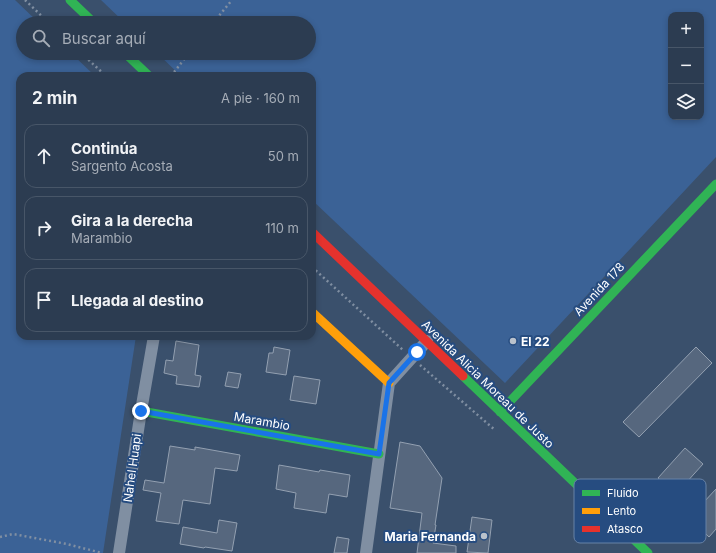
<!DOCTYPE html>
<html lang="es">
<head>
<meta charset="utf-8">
<style>
	:root { --surface:#2c3c51; --page:#344358; --text:#f1f3f6; --muted:#a6adb7; --line:#485668 }
	body { margin:0; font-family:Inter,sans-serif; background:var(--page); color:var(--text) }
	.controls { position:absolute; right:12px; top:12px; display:grid; overflow:hidden; border-radius:8px; box-shadow:0 2px 6px #0003 }
	.controls button { width:36px; height:36px; display:grid; place-items:center; padding:0; border:0; border-bottom:1px solid var(--line); background:var(--surface); color:var(--text); font:20px sans-serif }
	.stop { position:absolute; width:12px; height:12px; margin:-9px; border:3px solid #1a73e8; border-radius:50%; background:#fff }
	.stop.end { background:#1a73e8; border-color:#fff; box-shadow:0 1px 4px #0008 }
	.list { margin:0; padding:0; list-style:none }
	h2 { display:flex; justify-content:space-between; align-items:center; height:52px; margin:0; padding:0 16px; font-size:17px }
	h2 small { font-size:13px; font-weight:400; color:var(--muted) }
	.list li { display:grid; grid-template-columns:26px 1fr auto; gap:12px; align-items:center; box-sizing:border-box; height:64px; margin:0 8px 8px; padding:0 8px; border:1px solid var(--line); border-radius:12px }
	.list b { display:block; font-size:15px; white-space:nowrap }
	.list p { margin:0; font-size:13px; white-space:nowrap; color:var(--muted) }
	.list em { font-size:13px; font-style:normal; color:var(--muted) }
	.icon { flex:none; width:22px; height:22px; fill:none; stroke:currentColor; stroke-width:2; stroke-linecap:round; stroke-linejoin:round }
	.map { position:relative; flex:none; width:716px; height:553px; overflow:hidden }
	.search { position:absolute; background:var(--surface); box-shadow:0 2px 6px #0003; left:16px; top:16px; width:300px; height:44px; display:flex; align-items:center; gap:10px; box-sizing:border-box; padding:0 14px; border-radius:22px; color:var(--muted); font-size:15px }
	.panel { position:absolute; background:var(--surface); box-shadow:0 2px 6px #0003; left:16px; top:72px; width:300px; height:268px; border-radius:12px }
	.map>svg:first-child { display:block }
	.green { fill:#3b6296; fill-rule:evenodd }
	.building { fill:#56677e; stroke:#93a0b1 }
	.lines { fill:none; stroke-linecap:round; stroke-linejoin:round }
	.path { stroke:#808fa2; stroke-width:2.5; stroke-dasharray:2 3; stroke-linecap:butt }
	.street { stroke:#808fa2; stroke-width:12 }
	.fast { stroke:#30b455; stroke-width:9 }
	.slow { stroke:#ff9f0a; stroke-width:9 }
	.jam { stroke:#e5322d; stroke-width:9 }
	.route { stroke:#1a73e8; stroke-width:5 }
	.poi-dot { fill:#bac2cc; stroke:#264c80; stroke-width:1.5 }
	.labels { text-anchor:middle; dominant-baseline:central; stroke-width:4; stroke-linejoin:round; paint-order:stroke }
	.street-label { font-size:12px; fill:#fff; stroke:#264c80 }
	.poi-label { font-size:12px; font-weight:bold; fill:#fff; stroke:#264c80; text-anchor:start }
	.key { fill:#264c80; stroke:#6782a6; stroke-width:1 }
	.key-label { font-size:11px; fill:#fff }
</style>
</head>
<body>
<div class="map">
<svg width="716" height="553" viewBox="0 0 716 553">
	<rect width="100%" height="100%" fill="#3a506c"/>
	<path class="green" d="M0,0H15L39,23H23V53H71L95,76H20V336H136L103,553H0Z
		M101,0H716V157L505,383L312,200V76H181L157,53H309V23H125ZM671,15H701V117H671Z"/>
	<path class="building" d="M176,341L199,345L195,375L201,376L199,387L176,384L177,376L164,373L166,360L173,361Z
		M274,347L290,350L286,375L266,372L269,353H273Z
		M696,347L712,363L639,437L623,422Z
		M228,372L241,374L238,388L225,386Z
		M294,376L320,380L316,404L290,400Z
		M400,442L420,446L442,478L435,525H436L433,543L456,546V553H417L422,513L390,508Z
		M170,446L195,450V447L240,455L237,471L215,468L210,504L183,500L179,524L156,521L161,493L143,490L145,480L164,483Z
		M685,448L703,464L676,494L658,478Z
		M279,465L319,472L320,470L350,475L347,497L329,494L326,513L294,508L296,493L276,489Z
		M716,489V529L709,537L689,518Z
		M472,517L492,520L488,553L467,552Z
		M219,520L237,523L232,551L205,547L204,548L180,544L183,527L217,533Z
		M337,537L349,539L347,553H334Z"/>
	<g class="lines">
		<path class="path" d="M25,0L49,23
			M213,23L232,0
			M81,53L106,76
			M171,76L189,53
			M312,267L403,350
			M420,365L495,430
			M0,537L13,534L67,544L102,553"/>
		<path class="street" d="M119,553L141,411L154,336
			M366,553L389,383L427,341"/>
		<path class="fast" d="M70,0L94,23
			M125,53L149,76
			M463,376L648,553
			M141,411L379,454
			M500,412L716,184"/>
		<path class="slow" d="M312,312L389,383"/>
		<path class="jam" d="M312,232L463,376"/>
	</g>
	<g class="lines">
		<path class="route" d="M141,411L379,454L389,383L417,352"/>
	</g>
	<g class="poi-dot">
		<circle cx="513" cy="341" r="4"/>
		<circle cx="484" cy="536" r="4"/>
	</g>
	<g class="labels">
		<g class="street-label">
			<text transform="translate(599 289) rotate(-47)">Avenida 178</text>
			<text transform="translate(488 384) rotate(44)">Avenida Alicia Moreau de Justo</text>
			<text transform="translate(262 421) rotate(10)">Marambio</text>
			<text transform="translate(132 468) rotate(-82)">Nahel Huapi</text>
		</g>
		<g class="poi-label">
			<text x="521" y="341">El 22</text>
			<text x="476" y="536" text-anchor="end">Maria Fernanda</text>
		</g>
	</g>
	<rect x="574" y="479" width="132" height="64" rx="6" class="key"/>
	<rect x="582" y="490" width="18" height="6" fill="#30b455"/>
	<rect x="582" y="508" width="18" height="6" fill="#ff9f0a"/>
	<rect x="582" y="526" width="18" height="6" fill="#e5322d"/>
	<g class="key-label">
		<text x="607" y="497">Fluido</text>
		<text x="607" y="515">Lento</text>
		<text x="607" y="533">Atasco</text>
	</g>
</svg>
<div class="controls">
<button>+</button>
<button>−</button>
<button><svg class="icon" aria-label="layers" viewBox="0 0 24 24"><path d="M12 4l9 5-9 5-9-5zM3 14l9 5 9-5"/></svg></button>
</div>
<div class="stop" style="left:417px;top:352px"></div>
<div class="stop end" style="left:141px;top:411px"></div>
<div class="search"><svg class="icon" aria-label="search" viewBox="0 0 24 24"><circle cx="10" cy="10" r="6"/><path d="M15 15l6 6"/></svg>Buscar aquí</div>
<section class="panel">
<h2>2 min<small>A pie · 160 m</small></h2>
<ul class="list">
<li><svg class="icon" aria-label="ahead" viewBox="0 0 24 24"><path d="M12 20V5M6 11l6-6 6 6"/></svg><div><b>Continúa</b><p>Sargento Acosta</p></div><em>50 m</em></li>
<li><svg class="icon" aria-label="right" viewBox="0 0 24 24"><path d="M7 20v-9h11M14 6l5 5-5 5"/></svg><div><b>Gira a la derecha</b><p>Marambio</p></div><em>110 m</em></li>
<li><svg class="icon" aria-label="arrive" viewBox="0 0 24 24"><path d="M6 21V4h12l-3 4 3 4H6"/></svg><div><b>Llegada al destino</b></div></li>
</ul>
</section>
</div>
</body>
</html>
